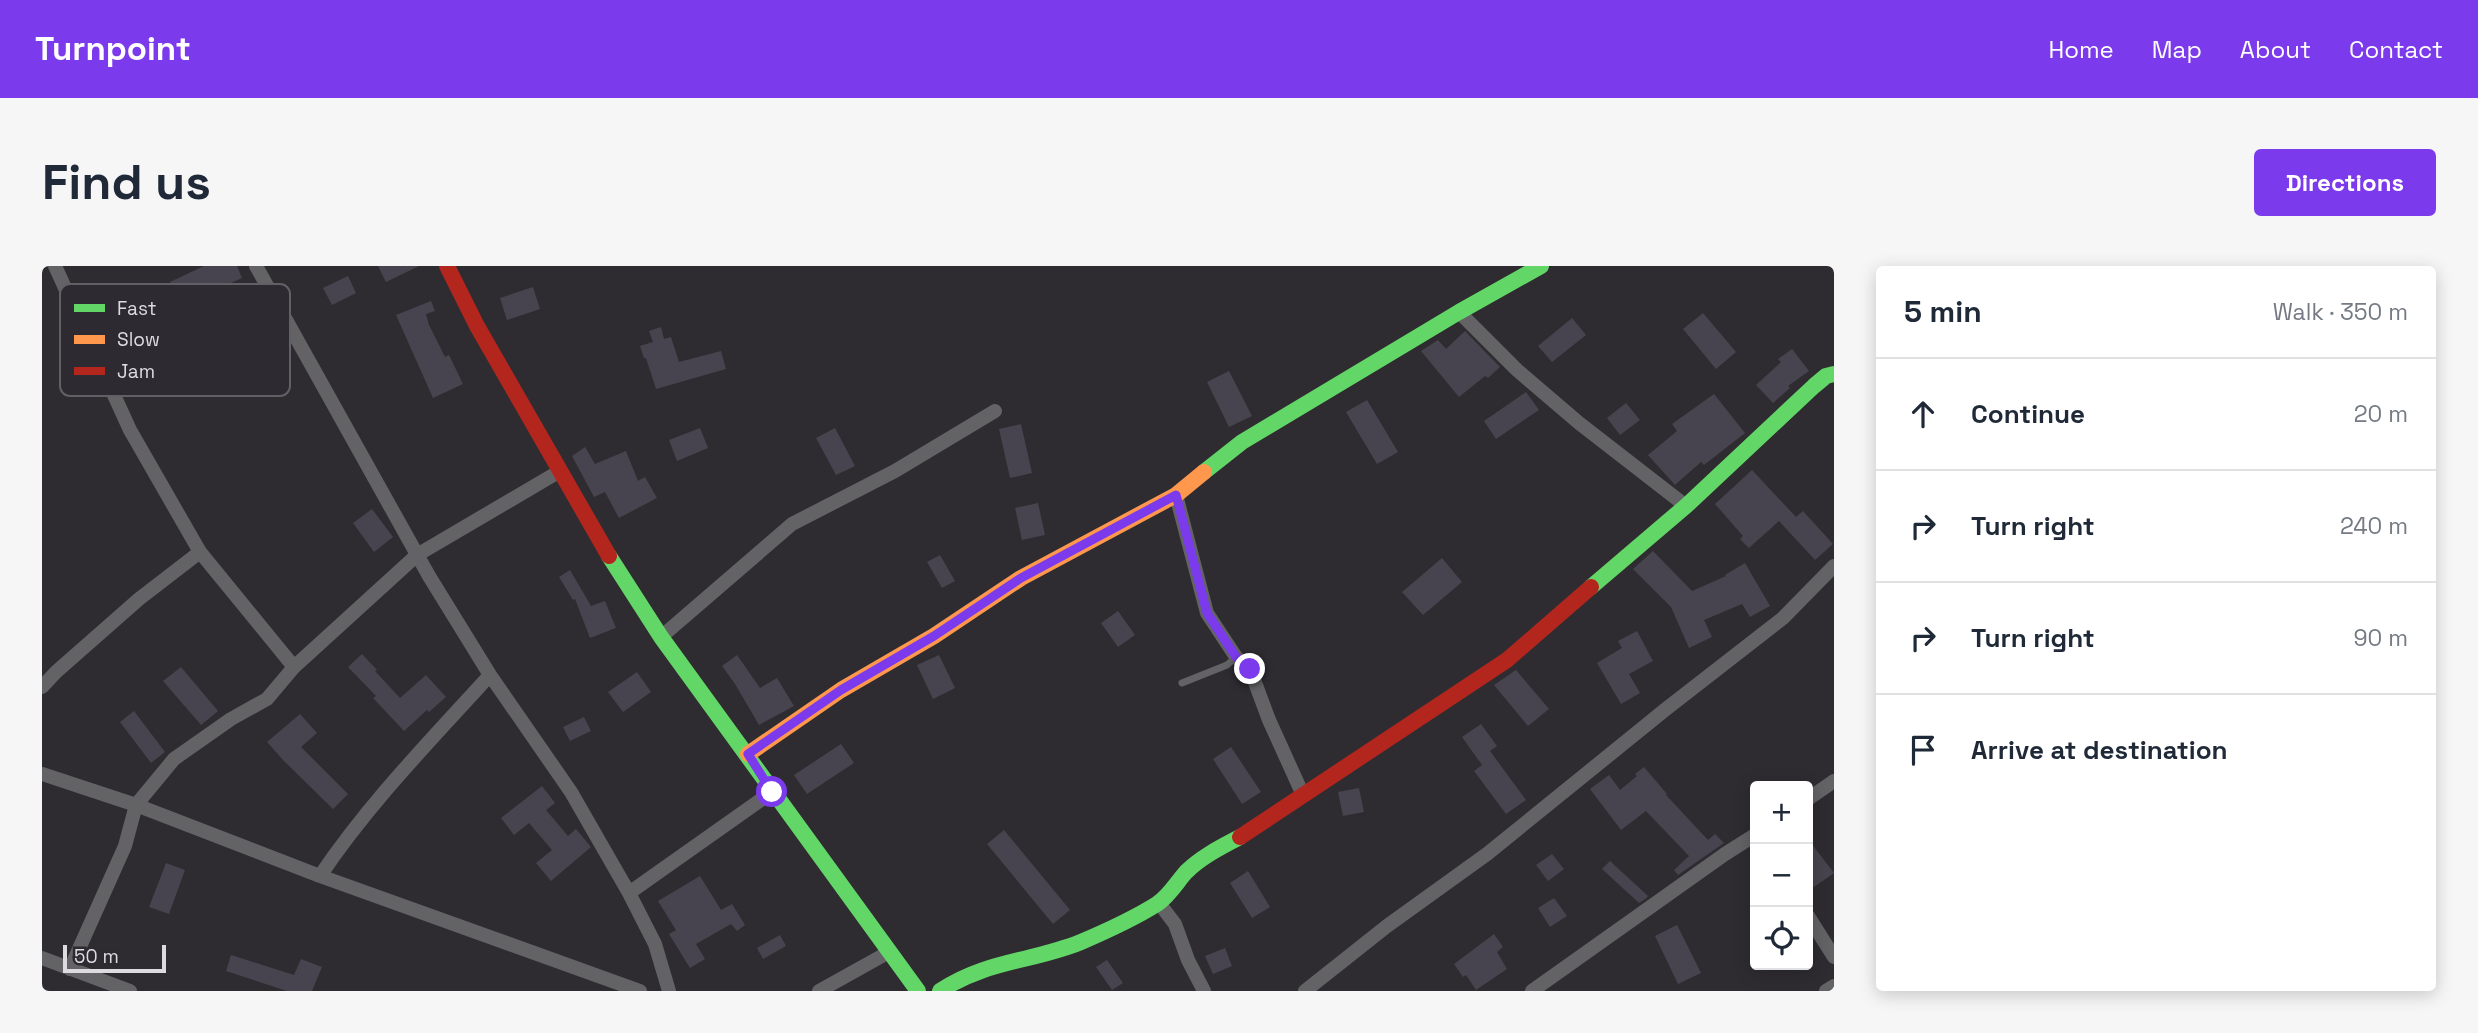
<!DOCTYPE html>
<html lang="en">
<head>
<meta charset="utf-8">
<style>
	:root { --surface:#fff; --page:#f6f6f7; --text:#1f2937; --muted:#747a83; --line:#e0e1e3; --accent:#7c3aed }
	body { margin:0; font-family:"Space Grotesk",sans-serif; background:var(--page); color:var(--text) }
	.controls { position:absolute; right:21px; bottom:21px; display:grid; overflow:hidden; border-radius:7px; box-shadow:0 4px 18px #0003 }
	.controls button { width:63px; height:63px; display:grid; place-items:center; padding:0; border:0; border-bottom:2px solid var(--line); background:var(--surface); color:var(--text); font:35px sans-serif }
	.scale { position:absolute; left:21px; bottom:18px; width:103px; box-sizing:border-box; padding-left:7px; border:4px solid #dddbe0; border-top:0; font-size:19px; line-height:24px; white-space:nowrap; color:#dddbe0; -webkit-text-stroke:5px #2d2a32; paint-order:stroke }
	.stop { position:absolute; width:21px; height:21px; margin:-16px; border:5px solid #7c3aed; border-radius:50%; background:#fff }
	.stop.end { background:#7c3aed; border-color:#fff; box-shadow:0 2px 7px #0008 }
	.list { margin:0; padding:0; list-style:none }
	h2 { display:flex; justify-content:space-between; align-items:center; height:91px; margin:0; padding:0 28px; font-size:30px }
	h2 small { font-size:23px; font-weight:400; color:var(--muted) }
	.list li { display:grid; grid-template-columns:46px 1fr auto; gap:21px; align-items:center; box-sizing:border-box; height:112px; padding:0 28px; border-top:2px solid var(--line) }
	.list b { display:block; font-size:26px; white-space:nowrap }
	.list em { font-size:23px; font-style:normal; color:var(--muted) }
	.icon { flex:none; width:38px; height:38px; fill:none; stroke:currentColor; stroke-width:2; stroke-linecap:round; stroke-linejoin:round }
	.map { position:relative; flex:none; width:1792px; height:725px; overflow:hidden; border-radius:7px }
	header { display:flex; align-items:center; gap:42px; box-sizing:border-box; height:98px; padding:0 35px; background:var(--accent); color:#fff }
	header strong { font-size:33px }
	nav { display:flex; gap:38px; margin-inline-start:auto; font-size:24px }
	.intro { display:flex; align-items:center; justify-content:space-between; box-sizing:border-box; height:168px; padding:0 42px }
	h1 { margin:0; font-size:49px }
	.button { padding:18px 32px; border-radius:7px; background:var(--accent); color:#fff; font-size:24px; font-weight:700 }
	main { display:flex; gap:42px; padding:0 42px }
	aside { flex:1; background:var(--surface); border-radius:7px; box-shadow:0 4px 18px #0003 }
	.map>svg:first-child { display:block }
	.building { fill:#48444f }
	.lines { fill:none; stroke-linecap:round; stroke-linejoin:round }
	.lane { stroke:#636265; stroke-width:7 }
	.street { stroke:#636265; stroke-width:14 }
	.fast { stroke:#63d668; stroke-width:16 }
	.slow { stroke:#ff974d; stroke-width:16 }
	.jam { stroke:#b3261e; stroke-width:16 }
	.route { stroke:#7c3aed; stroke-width:9 }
	.key { fill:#2d2a32; stroke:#625f66; stroke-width:2 }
	.key-label { font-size:19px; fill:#dddbe0 }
</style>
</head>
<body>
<header>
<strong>Turnpoint</strong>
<nav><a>Home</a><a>Map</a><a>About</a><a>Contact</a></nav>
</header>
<div class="intro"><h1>Find us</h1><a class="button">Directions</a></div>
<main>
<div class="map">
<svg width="1792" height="725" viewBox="0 0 1792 725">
	<rect width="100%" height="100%" fill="#2e2c30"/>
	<path class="building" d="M162,0H195L200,12L139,40L128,16Z
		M336,0H377L344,16Z
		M306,10L314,27L290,39L281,22Z
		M491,21L498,43L465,54L458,32Z
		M389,35L393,45L384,48L387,59L403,91L407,89L421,118L391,132L354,49Z
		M1661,47L1694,86L1674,103L1641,63Z
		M1530,52L1544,69L1510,96L1496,80Z
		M619,61L622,73L629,71L637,96L679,85L684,103L614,123L604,92H602L598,80L611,76L607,65Z
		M1423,65L1458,101L1446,112L1443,110L1417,131L1379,85L1396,74L1404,83Z
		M1750,83L1767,105L1746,120L1748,122L1731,137L1714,119L1739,96L1736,93Z
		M1187,105L1210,150L1187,161L1165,116Z
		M1484,126L1497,144L1454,173L1442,155Z
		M1672,128L1703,167L1662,199L1659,196L1633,219L1606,189L1635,165L1630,158Z
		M1325,134L1356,186L1335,198L1304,146Z
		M1584,137L1598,154L1578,169L1565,152Z
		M979,158L990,207L968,212L957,163Z
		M658,162L666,182L635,195L627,174Z
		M793,162L813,200L794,209L774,172Z
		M543,181L553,198L584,185L596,215L603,211L615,232L577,252L563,226L552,231L530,190Z
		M1710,204L1754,251L1761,245L1791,278L1773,294L1737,255L1707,282L1698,273L1701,270L1673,238Z
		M996,237L1003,269L980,274L973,242Z
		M330,243L351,271L332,286L311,257Z
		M1611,285L1650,325L1684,310L1683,309L1703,297L1728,340L1708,351L1700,338L1662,354L1670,371L1647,382L1629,341L1591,303Z
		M898,289L913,315L900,322L885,296Z
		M1400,292L1420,316L1381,349L1360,326Z
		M528,304L549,340L563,335L574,362L548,372L533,333L531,334L517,311Z
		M1076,345L1093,369L1076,381L1059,357Z
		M1595,365L1611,395L1587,408L1598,427L1579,438L1555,397L1580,382L1576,375Z
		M320,388L335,404L333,405L358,432L384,409L404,431L387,446L385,444L362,465L331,432L334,430L306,401Z
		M695,389L718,422L735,412L752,440L717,459L693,418L680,400Z
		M897,389L913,422L891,433L875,399Z
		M139,401L176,445L159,459L121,415Z
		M1474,404L1507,443L1486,460L1452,419Z
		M595,406L609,426L581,446L566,426Z
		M92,445L123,486L109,497L78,456Z
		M258,448L275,467L259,481L306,528L291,543L242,495L225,476Z
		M542,451L549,465L528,475L521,461Z
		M1439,458L1455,480L1448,485L1484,534L1464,548L1432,505L1440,499L1420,471Z
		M799,478L812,497L765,528L752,509Z
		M1189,481L1219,526L1200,538L1171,493Z
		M1602,501L1625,528L1624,529L1666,574L1673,568L1682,577L1636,609L1632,604L1647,590L1604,545L1579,564L1548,523L1567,509L1578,524L1595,510L1593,508Z
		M500,520L513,537L504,544L526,570L534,563L549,581L509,615L494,597L510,584L487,557L472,569L459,552Z
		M1317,522L1322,546L1301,550L1296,526Z
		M962,564L1028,644L1011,658L945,578Z
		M1766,573L1792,607L1772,621L1766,613Z
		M1510,588L1522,603L1506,615L1494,599Z
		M1568,595L1606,630L1603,633L1597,637L1560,603Z
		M124,597L143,604L127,648L107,641Z
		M1206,605L1228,641L1210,652L1188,617Z
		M658,610L679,644L690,638L703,659L695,665L689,658L654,678L663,693L648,702L627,668L634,664L616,635Z
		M1512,632L1525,650L1508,661L1496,642Z
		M1635,659L1659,707L1636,718L1613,670Z
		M1452,668L1461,681L1455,686L1465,703L1434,724L1424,709L1421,711L1412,698Z
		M738,669L744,680L721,693L715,682Z
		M1183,682L1190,700L1171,708L1163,690Z
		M189,689L252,709L259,693L280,701L270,725H245L184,705Z
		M1065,694L1081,717L1070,724L1054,701Z"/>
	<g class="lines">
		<path class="lane" d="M1140,417L1185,399L1194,391"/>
		<path class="street" d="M13,0L88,164L158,286L252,401L375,289L518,205
			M214,0L387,310L448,409L529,526L587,627L613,678L627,725
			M1417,46L1475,104L1537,157L1644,240
			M1134,229L1165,347L1194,391L1208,403L1227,454L1261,529
			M619,371L750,258L853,205L953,145
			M0,421L14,406L97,333L158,286
			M0,508L94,539L278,610L598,725
			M1766,533L1792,515
			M278,610C327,537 389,474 448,409
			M587,627L730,526
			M1117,637L1133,658L1146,694L1162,725
			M1766,650L1792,691
			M0,692L88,725
			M28,703L83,580L94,539L132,493L189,453L225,433L252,401
			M777,725L847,686
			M1263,725L1345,660L1445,588L1624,443L1741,352L1792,300
			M1490,725L1683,588L1713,569
			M1784,725L1792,720"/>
		<path class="fast" d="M1162,206L1200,176L1417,46L1499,0
			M567,290L619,371L876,725
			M1549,321L1644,240L1772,120L1784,110L1792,108
			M898,725C945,694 990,696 1039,676C1060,667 1096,650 1115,638C1127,630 1135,616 1144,606C1159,591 1179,581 1198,571"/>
		<path class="slow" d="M706,488L799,424L892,370L979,312L1134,229L1162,206"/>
		<path class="jam" d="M405,0L435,60L567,290
			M1198,571L1465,394L1549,321"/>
	</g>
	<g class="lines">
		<path class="route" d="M730,526L706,488L799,424L892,370L979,312L1134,229L1165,347L1194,391L1208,403"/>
	</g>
	<rect x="18" y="18" width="230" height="112" rx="10" class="key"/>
	<rect x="32" y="38" width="31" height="8" fill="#63d668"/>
	<rect x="32" y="69" width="31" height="9" fill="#ff974d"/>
	<rect x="32" y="101" width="31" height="8" fill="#b3261e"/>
	<g class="key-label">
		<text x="75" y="49">Fast</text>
		<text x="75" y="80">Slow</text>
		<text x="75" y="112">Jam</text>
	</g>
</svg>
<div class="controls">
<button>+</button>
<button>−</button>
<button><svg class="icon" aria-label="locate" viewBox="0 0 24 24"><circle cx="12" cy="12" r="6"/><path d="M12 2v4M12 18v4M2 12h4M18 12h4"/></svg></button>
</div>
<div class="scale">50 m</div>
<div class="stop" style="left:730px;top:526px"></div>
<div class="stop end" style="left:1208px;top:403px"></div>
</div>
<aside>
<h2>5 min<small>Walk · 350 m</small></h2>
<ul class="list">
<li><svg class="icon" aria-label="ahead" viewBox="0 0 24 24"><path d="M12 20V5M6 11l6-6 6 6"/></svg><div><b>Continue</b></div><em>20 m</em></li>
<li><svg class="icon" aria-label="right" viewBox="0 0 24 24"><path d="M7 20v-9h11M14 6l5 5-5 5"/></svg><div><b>Turn right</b></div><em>240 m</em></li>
<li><svg class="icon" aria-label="right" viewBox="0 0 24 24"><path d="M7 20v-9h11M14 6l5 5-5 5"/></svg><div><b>Turn right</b></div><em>90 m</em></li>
<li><svg class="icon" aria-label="arrive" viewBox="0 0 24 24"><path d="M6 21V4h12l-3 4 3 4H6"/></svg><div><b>Arrive at destination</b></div></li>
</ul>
</aside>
</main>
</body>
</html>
